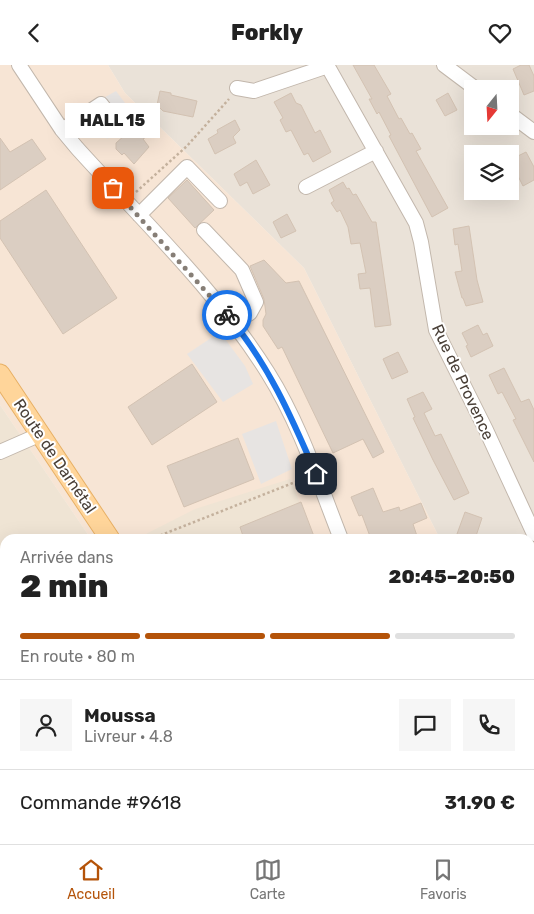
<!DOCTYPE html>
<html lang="fr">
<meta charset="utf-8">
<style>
:root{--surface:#fff;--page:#f6f6f6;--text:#222;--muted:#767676;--line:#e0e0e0;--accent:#b45309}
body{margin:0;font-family:Rubik,sans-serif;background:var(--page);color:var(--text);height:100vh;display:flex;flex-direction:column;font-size:19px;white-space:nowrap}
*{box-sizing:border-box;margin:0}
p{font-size:16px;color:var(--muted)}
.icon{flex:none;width:28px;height:28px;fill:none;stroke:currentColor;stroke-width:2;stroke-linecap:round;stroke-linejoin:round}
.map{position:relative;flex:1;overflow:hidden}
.side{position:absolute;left:0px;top:469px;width:535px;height:311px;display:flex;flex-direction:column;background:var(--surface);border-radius:15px 15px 0 0;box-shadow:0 5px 20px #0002}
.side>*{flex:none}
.needle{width:32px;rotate:198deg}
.fabs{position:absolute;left:464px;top:15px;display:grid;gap:10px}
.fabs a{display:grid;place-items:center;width:55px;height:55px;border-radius:0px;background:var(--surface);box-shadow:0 5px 20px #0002;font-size:25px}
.pin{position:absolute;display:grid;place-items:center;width:42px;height:42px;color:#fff;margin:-21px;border-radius:10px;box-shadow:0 2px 8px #0006}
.courier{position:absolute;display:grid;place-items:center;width:50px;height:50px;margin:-25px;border:4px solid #1a73e8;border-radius:50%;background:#fff;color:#222;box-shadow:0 1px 6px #0007}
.bubble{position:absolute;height:35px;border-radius:0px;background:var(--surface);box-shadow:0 5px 20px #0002;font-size:16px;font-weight:800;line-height:35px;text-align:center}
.head em{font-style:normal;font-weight:800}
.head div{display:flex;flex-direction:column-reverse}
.head{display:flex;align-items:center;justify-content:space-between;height:85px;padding:0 20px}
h1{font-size:32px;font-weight:800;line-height:38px}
.bar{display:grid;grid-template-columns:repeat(4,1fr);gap:8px 5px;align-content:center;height:60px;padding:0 20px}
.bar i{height:6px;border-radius:4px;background:var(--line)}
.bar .current{background:var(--accent)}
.bar p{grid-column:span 4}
.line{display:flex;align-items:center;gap:12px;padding:0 20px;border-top:1px solid var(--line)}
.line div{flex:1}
.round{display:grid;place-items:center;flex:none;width:52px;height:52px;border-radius:0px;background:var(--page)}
header{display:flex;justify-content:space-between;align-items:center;height:65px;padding:0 20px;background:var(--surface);font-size:22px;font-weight:800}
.tab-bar{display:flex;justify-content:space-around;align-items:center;height:70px;border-top:1px solid var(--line);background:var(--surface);font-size:14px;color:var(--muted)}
.tab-bar a{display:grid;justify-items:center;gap:2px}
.tab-bar .current{color:var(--accent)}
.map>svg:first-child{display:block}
.residential{fill:#eae2d8;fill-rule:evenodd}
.commercial{fill:#f7e5d5}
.education{fill:#efe4d4}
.parking{fill:#e7e4e2}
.building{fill:#dbcec2;stroke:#d3c2b2}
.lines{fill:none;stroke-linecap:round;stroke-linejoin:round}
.minor-casing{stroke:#c2b7ac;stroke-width:16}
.major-casing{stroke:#e8b065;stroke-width:21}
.path{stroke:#c4b19d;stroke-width:2.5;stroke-dasharray:2.5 2.5;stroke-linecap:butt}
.minor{stroke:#fff;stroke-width:14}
.major{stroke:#ffd59a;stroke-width:19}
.done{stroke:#867e76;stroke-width:5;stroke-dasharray:0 9}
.route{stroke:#1a73e8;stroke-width:6}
.labels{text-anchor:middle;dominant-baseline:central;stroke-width:4;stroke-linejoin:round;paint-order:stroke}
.street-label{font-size:16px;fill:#4a4038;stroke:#fff}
</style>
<header><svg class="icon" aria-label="back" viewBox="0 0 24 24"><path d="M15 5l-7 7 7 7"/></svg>Forkly<svg class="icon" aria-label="heart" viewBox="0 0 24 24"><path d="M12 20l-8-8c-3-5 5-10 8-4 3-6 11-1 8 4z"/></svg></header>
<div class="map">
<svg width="534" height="779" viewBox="0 0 534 779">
<rect width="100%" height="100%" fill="#f5f1ea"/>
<!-- residential -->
<path class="residential" d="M108,0H534V779H292L290,775H530V474H440L304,203L125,28ZM472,24H510V61H472ZM472,89H510V126H472Z"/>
<!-- commercial -->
<path class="commercial" d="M0,0H108L125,28L304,203L440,474H91L0,340Z"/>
<!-- education -->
<path class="education" d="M0,340L91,474H5V706L0,708Z
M290,414L315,474H136L195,444Z
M534,496V779H333L330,775H530V498Z"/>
<!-- parking -->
<path class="parking" d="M116,26L137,54L107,74L84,44Z
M220,267L245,301L253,319L223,337L187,289Z
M276,356L292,404L261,419L242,369Z"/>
<!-- building -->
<path class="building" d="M353,0H374L391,29L387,31L399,54L401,53L410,69L412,68L421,84L416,86L448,143L432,152L389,71L391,70L379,47L377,49L369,34H372Z
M521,0H529L534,11V26L524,30L513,4Z
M160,26L171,28V30L197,36L193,52L163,46L157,40Z
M291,28L296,38L301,40L315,68L320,65L331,87L313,97L308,88L304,90L291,65L286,67L280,55L283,53L274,37Z
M448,28L457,45L445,51L436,35Z
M235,55L240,65L233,72L236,78L215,89L208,74L218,68L217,65Z
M134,62L135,63L136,62L146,72L143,74L149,82L134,99L124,88L122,90L116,84V78Z
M0,73L10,87L32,74L46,94L0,125Z
M526,87L534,102V115L523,121L510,95Z
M256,95L270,120L253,129L247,117L240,121L234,109Z
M187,115L214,145L195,163L168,133Z
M343,117L347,124L349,123L353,130L356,129L372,157H376L391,260L375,262L370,223L360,224L358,209L366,208L360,178L351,179L348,162L340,145L337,147L331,138L334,136L329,125Z
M46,125L117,233L63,269L0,173V156Z
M287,149L296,166L281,173L273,157Z
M469,161L477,215L483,237L466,241L463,233H462L455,207L462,206L458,179L455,180L453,164Z
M264,195L286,218L299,216L384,387L373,393L363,374L333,388L282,282L278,284L263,261V255L266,249L264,234L250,201Z
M478,260L483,270L487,268L493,281L471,292L466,281L468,280L462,268Z
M398,287L408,307L392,314L383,294Z
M192,299L217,337L152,380L128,342Z
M504,303L521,337L529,334L534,345V397L513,355L516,354L502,327L498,329L489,310Z
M423,327L432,344L424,348L435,371L441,369L469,428L454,435L433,395L413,353L415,352L407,334Z
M238,373L254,414L184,442L167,401Z
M373,423L383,447L399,442L400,446L421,438L427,453L413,459L417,471L409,474H371L362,450L359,451L351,432Z
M301,437L315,474H244L240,462Z
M465,447L482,453L475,474H469L457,469Z"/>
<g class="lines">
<!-- minor casing -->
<g class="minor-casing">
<path id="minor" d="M19,0L62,65L77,83C141,154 217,226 268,308C300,359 319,418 341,474
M327,0L416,158L421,177L436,265L486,365L534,469
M444,0L476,24
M237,23L254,26L328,1
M510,49L534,67
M62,65L101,39L119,62
M306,122L376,86
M139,150L187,102L220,136
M204,165L242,205L256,237L250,248L234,258
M0,387L41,369
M345,775L347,779"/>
</g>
<!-- major casing -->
<g class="major-casing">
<path id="major" d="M0,309L110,474
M308,775L310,779"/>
</g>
<!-- path -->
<path class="path" d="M136,127L187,81L229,34
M151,474L303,414
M0,702L5,699"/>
<!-- minor -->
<use href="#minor" class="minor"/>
<!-- major -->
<use href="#major" class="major"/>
</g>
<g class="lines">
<!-- done -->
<path class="done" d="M113,123L227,250"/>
<!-- route -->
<path class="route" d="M227,250C267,296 292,353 316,409"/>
</g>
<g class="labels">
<!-- street labels -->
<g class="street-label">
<text transform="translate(463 317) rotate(65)">Rue de Provence</text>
<text transform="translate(55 391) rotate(56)">Route de Darnétal</text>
</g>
</g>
</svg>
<div class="fabs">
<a><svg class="needle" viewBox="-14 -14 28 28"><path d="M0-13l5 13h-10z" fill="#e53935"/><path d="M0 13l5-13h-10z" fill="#767676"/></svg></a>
<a><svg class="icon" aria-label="layers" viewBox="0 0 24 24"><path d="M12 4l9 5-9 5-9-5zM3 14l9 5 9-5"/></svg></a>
</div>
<div class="pin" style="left:113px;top:123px;background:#ea580c"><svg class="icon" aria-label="bag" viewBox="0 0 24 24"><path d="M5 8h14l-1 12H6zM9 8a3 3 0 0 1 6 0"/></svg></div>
<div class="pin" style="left:316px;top:409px;background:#1f2937"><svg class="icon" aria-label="home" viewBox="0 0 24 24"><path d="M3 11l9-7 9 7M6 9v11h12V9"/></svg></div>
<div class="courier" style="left:227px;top:250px"><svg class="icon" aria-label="bike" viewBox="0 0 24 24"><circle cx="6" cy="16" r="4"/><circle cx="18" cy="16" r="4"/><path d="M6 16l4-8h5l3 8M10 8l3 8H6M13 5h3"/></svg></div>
<div class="bubble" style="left:65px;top:38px;width:95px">HALL 15</div>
<section class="side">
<div class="head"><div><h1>2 min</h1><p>Arrivée dans</p></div><em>20:45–20:50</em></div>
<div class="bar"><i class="current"></i><i class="current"></i><i class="current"></i><i></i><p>En route · 80 m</p></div>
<div class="line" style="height:90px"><a class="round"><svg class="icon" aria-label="person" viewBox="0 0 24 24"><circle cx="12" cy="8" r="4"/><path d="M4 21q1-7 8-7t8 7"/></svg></a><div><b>Moussa</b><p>Livreur · 4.8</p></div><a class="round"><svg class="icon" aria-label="chat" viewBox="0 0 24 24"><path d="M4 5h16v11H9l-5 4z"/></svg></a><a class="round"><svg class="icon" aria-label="phone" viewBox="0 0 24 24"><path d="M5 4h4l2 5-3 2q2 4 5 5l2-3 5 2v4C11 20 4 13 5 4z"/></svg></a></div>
<div class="line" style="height:65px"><div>Commande #9618</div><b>31.90 €</b></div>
</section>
</div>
<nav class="tab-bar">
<a class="current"><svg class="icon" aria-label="home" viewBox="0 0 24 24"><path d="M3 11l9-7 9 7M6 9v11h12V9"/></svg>Accueil</a>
<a><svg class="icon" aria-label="map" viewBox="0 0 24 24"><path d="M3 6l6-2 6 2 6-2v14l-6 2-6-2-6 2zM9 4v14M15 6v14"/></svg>Carte</a>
<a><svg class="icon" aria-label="saved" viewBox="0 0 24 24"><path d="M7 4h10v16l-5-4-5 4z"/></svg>Favoris</a>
</nav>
